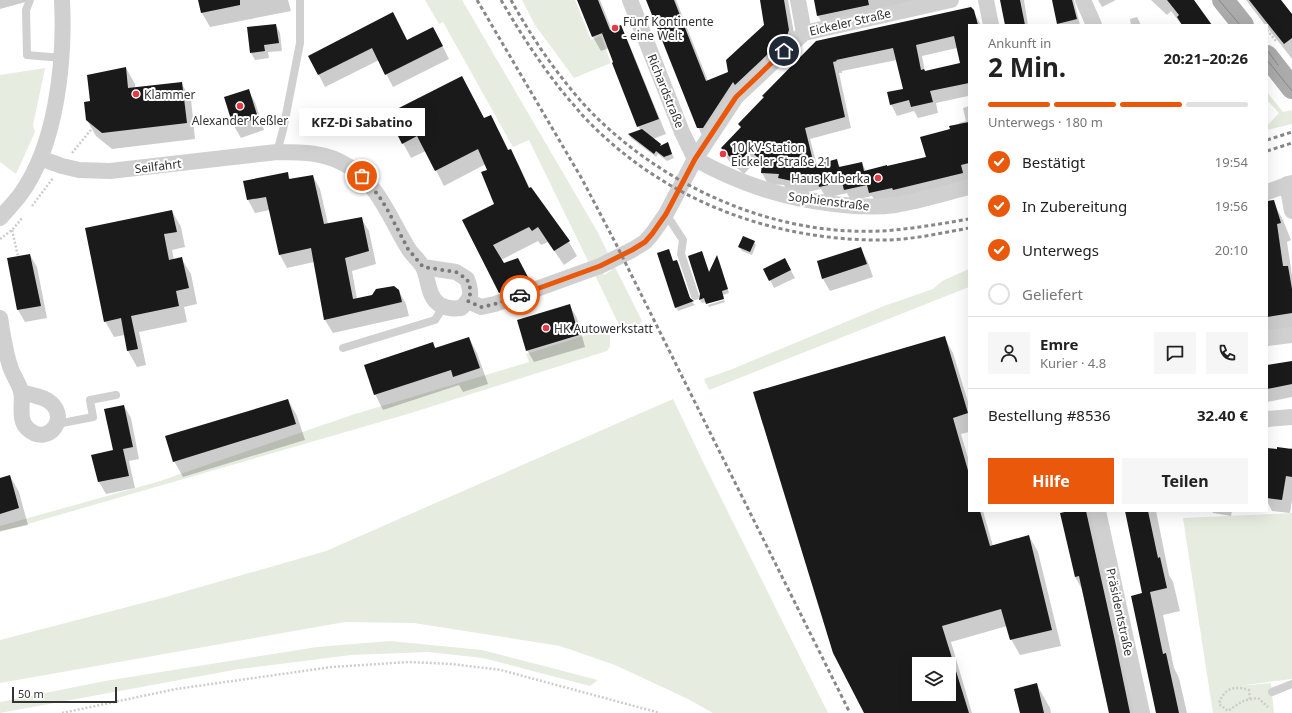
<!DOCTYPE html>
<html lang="de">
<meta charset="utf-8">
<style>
:root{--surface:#fff;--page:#f6f6f6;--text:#222;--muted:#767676;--line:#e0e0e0;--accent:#ea580c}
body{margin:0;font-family:"Noto Sans",sans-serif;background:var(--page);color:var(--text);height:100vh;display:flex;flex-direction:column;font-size:15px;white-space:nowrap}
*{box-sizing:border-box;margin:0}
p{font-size:13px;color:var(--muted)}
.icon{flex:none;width:22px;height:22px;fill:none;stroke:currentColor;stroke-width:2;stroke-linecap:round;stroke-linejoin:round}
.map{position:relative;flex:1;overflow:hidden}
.sheet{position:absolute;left:968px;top:24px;width:300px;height:488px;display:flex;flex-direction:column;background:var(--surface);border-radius:0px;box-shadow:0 4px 16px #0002}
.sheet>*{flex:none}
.fabs{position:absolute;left:912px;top:657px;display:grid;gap:8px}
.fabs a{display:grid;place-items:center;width:44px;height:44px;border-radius:0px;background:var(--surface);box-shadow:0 4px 16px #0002;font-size:20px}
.scale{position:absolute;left:12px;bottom:10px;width:105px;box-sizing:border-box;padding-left:4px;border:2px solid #333;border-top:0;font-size:11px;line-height:14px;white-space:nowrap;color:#333;-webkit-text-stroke:3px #fff;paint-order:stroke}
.pin{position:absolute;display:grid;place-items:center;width:34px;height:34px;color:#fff;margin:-17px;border:2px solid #fff;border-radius:50%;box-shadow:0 1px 4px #0007}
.courier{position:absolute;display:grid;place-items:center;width:40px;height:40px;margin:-20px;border:3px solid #ea580c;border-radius:50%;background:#fff;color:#222;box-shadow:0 1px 5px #0007}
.bubble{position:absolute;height:28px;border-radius:0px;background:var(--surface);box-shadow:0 4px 16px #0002;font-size:13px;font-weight:700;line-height:28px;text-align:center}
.summary em{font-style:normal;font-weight:700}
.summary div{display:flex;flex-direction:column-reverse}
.summary{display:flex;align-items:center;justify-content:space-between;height:68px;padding:0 20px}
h1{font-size:26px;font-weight:700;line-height:30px}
.bar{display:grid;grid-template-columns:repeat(4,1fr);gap:6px 4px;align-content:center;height:48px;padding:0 20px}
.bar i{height:5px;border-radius:3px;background:var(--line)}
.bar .selected{background:var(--accent)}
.bar p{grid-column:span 4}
.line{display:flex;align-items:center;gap:10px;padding:0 20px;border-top:1px solid var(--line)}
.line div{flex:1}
.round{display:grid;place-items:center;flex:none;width:42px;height:42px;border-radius:0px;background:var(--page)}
ol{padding:0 20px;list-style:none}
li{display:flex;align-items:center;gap:12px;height:44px}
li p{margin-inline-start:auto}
li .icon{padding:4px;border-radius:50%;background:var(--accent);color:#fff;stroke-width:4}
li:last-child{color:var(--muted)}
li i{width:22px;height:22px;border:2px solid var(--line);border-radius:50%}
.cta{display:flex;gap:8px;margin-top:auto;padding:8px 20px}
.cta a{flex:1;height:46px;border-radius:0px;background:var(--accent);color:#fff;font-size:16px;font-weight:700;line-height:46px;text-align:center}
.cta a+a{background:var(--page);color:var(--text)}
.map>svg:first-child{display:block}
.green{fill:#e6ecdf}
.shadow{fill:#0003;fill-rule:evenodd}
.building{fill:#1a1a1a;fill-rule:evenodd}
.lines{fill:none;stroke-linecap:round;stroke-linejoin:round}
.path{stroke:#cdcdcd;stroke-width:2.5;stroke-dasharray:2 2;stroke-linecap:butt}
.lane{stroke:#d0d0d0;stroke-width:8}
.street{stroke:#d0d0d0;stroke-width:16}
.primary{stroke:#ababab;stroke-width:22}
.tram{stroke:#888;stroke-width:1}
.rail{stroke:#888;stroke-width:3;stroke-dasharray:4 3;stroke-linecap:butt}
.done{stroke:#7a7a7a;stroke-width:4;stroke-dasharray:0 7.2}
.route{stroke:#ea580c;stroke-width:5}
.poi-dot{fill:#e63946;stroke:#fff;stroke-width:1.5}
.labels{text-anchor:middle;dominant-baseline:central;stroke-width:4;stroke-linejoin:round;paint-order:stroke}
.poi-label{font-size:12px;fill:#333;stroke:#fff;text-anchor:start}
.street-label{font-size:12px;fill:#333;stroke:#fff}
</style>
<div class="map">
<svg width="1292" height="713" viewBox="0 0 1292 713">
<rect width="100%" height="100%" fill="#fff"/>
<!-- green -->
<path class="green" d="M425,0H462L597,231L642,321L640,323L643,332L637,334L633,330L630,329L628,324L620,327L595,275L602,272L604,275L612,270L606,257L590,265L529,140L513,147L443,22L439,24Z
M522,0H575L591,40L601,36L611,63L574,78L535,25Z
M45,68L33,125L35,132L16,174L0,162V75Z
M1267,92L1283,112L1292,110V124L1267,130V126L1279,113L1267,100Z
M969,269V287L709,390L704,379L730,370L884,306L933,289L942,281Z
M605,329L610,336V346L607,351L411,413L0,532V526L157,482L355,414L529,362L526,354Z
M673,399L706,468L828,713H713L688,699L615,665L560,646L414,623L345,622L0,683V640L162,598L326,551Z
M1292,513V679L1238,686L1271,683L1274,713H1213L1183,518Z
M390,641L482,650L598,680L590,686L483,658L428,652L351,655L239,669L0,713V702L105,681L317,647Z"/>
<!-- shadow -->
<path class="shadow" d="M0,0H30L29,1L0,9Z
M199,0H288L291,11L210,27L202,13Z
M579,0H600L612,30L620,27L628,41L666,134L653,139L661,146L669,147L674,158L667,161L658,154L656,157L631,138L629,135L640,130L613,63H615L609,48L601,51L593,37Z
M647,0H676L708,81L729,72L765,25L761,0H788L796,44L743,97L705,141L698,127Z
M815,0H955L825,28L818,16Z
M1001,0H1024L1028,25H1006Z
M1053,0H1074L1080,25H1059Z
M1098,0H1116L1102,7Z
M1151,0H1191L1211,25H1182L1171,11L1167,15Z
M1246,0H1280L1292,15V59L1267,27V25H1265Z
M973,11L981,25H969V102L968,96L936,103L938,113L918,118L914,111L897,116L891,104L904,90L897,60L842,71V73H839L851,128L810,139L817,165L836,160L841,168L862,163L866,171L927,157L951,130L959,125V123L966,121L963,108L969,106V184L877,204L872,196L851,201L847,193L826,198L821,189L803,193L786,189L784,185L768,184L762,173L763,166L757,160L744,174L728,160L722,148L741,128L764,98L763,96L817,42ZM957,48L961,64L925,72L922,56Z
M1137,17L1141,25H1131L1130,19Z
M276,25L280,33L282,51L268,52L269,58L255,60L251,53Z
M408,41H440L449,59L393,87L379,60L325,87L309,56Z
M126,68L135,84V88L181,83L191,99L195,139L112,149L96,136L87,120L91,102Z
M248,90L255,102L264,130L241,138L234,126L225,98Z
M388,115L484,119L499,131L509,151L510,150L519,165L530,189L569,242L577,256L564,265L548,242L541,245L538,241L501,260L504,265L518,259L538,296L508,307L463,221L496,204L488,170L486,164L444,186L426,151L411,158Z
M287,174L291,180L313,176L320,189L328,224L361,218L369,231L376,264L352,271L357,299L399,291L406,304L409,316L333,333L325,320L314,262L287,268L280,255L270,210L255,213L248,200Z
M1273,202L1283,220L1291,240L1287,242L1292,275V332L1267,336V204Z
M172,211L181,227L185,247L172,250L174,260L181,258L191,274L197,304L184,307L187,322L139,332L146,365L137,367L128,351L125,335L114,337L105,321Z
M754,242L756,245L752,255L742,251L739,247Z
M860,248L867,260L873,277L830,291L823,279L818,262Z
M669,250L673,262L677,261L679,264L690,300L695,305L678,311L676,307Z
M702,252L710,274L719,260L729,293L723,295L724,298L707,303V302L702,303L700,300L701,294Z
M30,255L37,267L47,318L25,322L18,310Z
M789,267L795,278L774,288L770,280Z
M724,300L725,302L709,307L708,305Z
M570,306L577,318L585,347L534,362L527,350Z
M944,337L953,353L969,405V432L961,434L969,461V511H983L993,546L1029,536L1038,552L1061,646L1020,655L1011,639L1007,626L951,642L972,713H865ZM919,664H949V694H919Z
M469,338L477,353L488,384L463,392L459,385L383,410L375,394L433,344L436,349Z
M1292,362V397L1267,402V366Z
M288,400L297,416L305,440L183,477L174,461Z
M124,406L131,418L139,459L129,461L135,488L106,494L99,482L93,456L114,451Z
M1290,448H1292V500L1290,513L1272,511L1267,501V449L1290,450Z
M10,476L19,492L28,525L0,531V479Z
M1065,511H1093L1138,713H1109L1082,589L1075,577Z
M1126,511H1156L1169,575L1173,582L1180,611L1163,615L1174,668L1179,678L1187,713H1157L1143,594Z
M1212,511H1232L1231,516L1213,513Z
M1037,685L1050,708L1051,713H1021Z"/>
<!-- building -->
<path class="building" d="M198,0H240V5L201,13Z
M577,0H598L610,30L621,25L659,119L637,127L612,63L613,62L602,33L605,32L592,37Z
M646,0H674L706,81L728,72L726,60L764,25L760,0H784L789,30L787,36L735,85L733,82L703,128H697Z
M814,0H868L869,5L817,16Z
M1000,0H1020L1025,25H1005Z
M1052,0H1072L1077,19L1057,24Z
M1167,0H1194L1212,25H1182L1177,17L1179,15Z
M1249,0H1281L1292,14V38L1284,44Z
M971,7L974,10L978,25H969V83L930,91L933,102L911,107L909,100L890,105L887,92L903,89L893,48L836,60L837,61L833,62L845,117L805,128L814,165L837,159L839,167L862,162L864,171L887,165V166L926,157L920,137L950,129L949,126L969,122V163L961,165L963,173L893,190L892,188L869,193L867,185L844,190L842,182L819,187L817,178L797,182L778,178L779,174L761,173L762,162L750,150L737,164L721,148L741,127L738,124L764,97L762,96L816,41ZM954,36L960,63L925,71L924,69L921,70L916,45Z
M393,12L407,40L433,27L443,46L385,75L372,48L318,75L308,56Z
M276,24L279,43L264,45L265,51L250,53L247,27Z
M126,67L128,88L182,82L187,123L102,133L86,120L84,102L90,101L87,75Z
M462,76L484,118L491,115L508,150L511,149L529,188L531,187L570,241L554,251L538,227L532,231L529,227L493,245L504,263L518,258L530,281L499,293L462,220L494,204L481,172L487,170L478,149L435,171L417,136L402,144L387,114Z
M249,89L258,118L233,126L224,97Z
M642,129L661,144L660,146L668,142L672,154L664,157L656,151L654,154L628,134Z
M288,172L289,179L313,175L324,224L362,217L369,251L345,258L353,299L372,295L376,289L394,286L399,290L402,302L324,320L311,248L279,255L266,197L247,200L243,181Z
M1274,200L1281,223L1277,224L1283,266H1288L1292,289V313L1267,317V201Z
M172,210L177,232L164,234L169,260L182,257L189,288L176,291L179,306L131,316L138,349L127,351L121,318L104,322L85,228Z
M743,236L755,241L750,252L738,247Z
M861,247L867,264L822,279L817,261Z
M669,249L673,261L677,260L690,298L694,301L675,308L657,253Z
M702,251L709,272L717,255L728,289L722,291L724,299L706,304L704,298L699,300L700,294L688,256Z
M30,254L41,306L17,310L7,258Z
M785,258L791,270L769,281L763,269Z
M570,304L579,335L526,351L517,320Z
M945,336L968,413L953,418L969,474V511H980L990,546L1029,535L1052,630L1010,640L1001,609L942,626L969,713H864L833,653L753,392ZM919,664H949V694H919Z
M469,337L480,368L453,377L451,370L374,395L364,365L433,342L435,348Z
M1292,361V384L1267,389V365Z
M288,399L296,424L173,462L165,436Z
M124,405L133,447L123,449L129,476L98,482L91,455L113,450L104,409Z
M1277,447L1292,449V477L1286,476L1282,500L1267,498V448L1277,449Z
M10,475L19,508L0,514V478Z
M1069,511H1086L1115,641L1130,713H1109L1079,576L1075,577L1060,513Z
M1125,511H1148L1158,558L1160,557L1167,588L1150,592L1163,654L1166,653L1179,713H1156L1131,596L1142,593Z
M1037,683L1044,713H1020L1014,689Z"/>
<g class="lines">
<!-- path -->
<path class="path" d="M1267,32L1268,31L1276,41
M72,153L94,126
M32,206L53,178
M12,230L18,256
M0,239L12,230L23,217
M1250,699L1249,690C1234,685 1223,689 1219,704L1228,711C1241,702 1242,700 1258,698L1268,707
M62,713L176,689L332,667L409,662L452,664L501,670L660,713"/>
<!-- lane -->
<path class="lane" d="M30,0L26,10L27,55L62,58
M277,152L283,130L300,43V0
M666,214L683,240L681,254L695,296
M343,348L435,320L444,306
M57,424L93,417L90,400L116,395
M1272,692L1292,684"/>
<!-- street -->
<path class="street" d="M630,0L682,132L695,159
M798,0L804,33
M986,0L991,25
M1083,0L1094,25
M40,158L62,166L79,170L110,171L277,152C302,152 326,152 348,166C379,185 390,219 408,248C412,255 419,260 423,267C429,279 427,296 440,305C447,309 453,309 461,308C472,298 472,293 467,279L456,272L423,267
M695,159C740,184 783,198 834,204C854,206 874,208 895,205C919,201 945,193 969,187
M1287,184L1292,211
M1267,192L1292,183
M0,218C7,210 14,203 20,195C57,145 65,60 62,0
M468,301L481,307L495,304L600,266L632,250L645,242L652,234L666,214L695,159L736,97L804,33L951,0
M0,318C3,335 5,353 11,369C14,377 19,384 21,391C24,403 17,420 28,429C49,448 72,415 47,400C40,396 29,394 21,392
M1267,338L1292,335
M1267,419L1292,417
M1098,511L1142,713"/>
<!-- primary -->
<path class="primary" d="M1223,0L1243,25
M1267,56L1292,88"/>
<!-- tram -->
<path class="tram" d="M1219,0L1240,25
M1267,50L1278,65
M1267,60L1292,91"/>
<!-- rail -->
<path class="rail" d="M477,0L582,179L616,244L850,713
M501,0C522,36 544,70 571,102C576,107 580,113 585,118C664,201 774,242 888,240C915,239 942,233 969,228
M511,0C533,40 563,84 596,117C671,190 776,236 882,231C912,229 940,224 969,219
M1267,140L1292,132
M1267,151L1292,143"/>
</g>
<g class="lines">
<!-- done -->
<path class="done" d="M362,176L379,196L387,209L408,249L423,267L456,272L467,279L471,291L468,301L481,307L495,304L520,295"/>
<!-- route -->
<path class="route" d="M520,295L600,266L632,250L645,242L652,234L666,214L695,159L736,97L784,51"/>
</g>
<!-- markers -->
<g class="poi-dot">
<circle cx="615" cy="28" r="4"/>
<circle cx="136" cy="94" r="4"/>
<circle cx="240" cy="106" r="4"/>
<circle cx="723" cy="154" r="4"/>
<circle cx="878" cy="178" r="4"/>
<circle cx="546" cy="328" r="4"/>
</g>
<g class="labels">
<!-- poi labels -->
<g class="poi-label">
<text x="623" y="21">Fünf Kontinente<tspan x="623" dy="14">- eine Welt</tspan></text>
<text x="144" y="94">Klammer</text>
<text x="240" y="120" text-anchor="middle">Alexander Keßler</text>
<text x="731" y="147">10 kV-Station<tspan x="731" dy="14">Eickeler Straße 21</tspan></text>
<text x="870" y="178" text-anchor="end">Haus Kuberka</text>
<text x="554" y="328">HK Autowerkstatt</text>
</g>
<!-- street labels -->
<g class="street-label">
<text transform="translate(850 22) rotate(-13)">Eickeler Straße</text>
<text transform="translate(666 91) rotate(68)">Richardstraße</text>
<text transform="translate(158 166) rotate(-7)">Seilfahrt</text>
<text transform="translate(829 201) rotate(7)">Sophienstraße</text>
<text transform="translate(1120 612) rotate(78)">Präsidentstraße</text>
</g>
</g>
</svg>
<div class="fabs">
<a><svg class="icon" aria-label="layers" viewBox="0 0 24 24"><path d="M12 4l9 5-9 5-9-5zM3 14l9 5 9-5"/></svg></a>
</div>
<div class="scale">50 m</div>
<div class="pin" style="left:362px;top:176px;background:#ea580c"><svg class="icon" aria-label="bag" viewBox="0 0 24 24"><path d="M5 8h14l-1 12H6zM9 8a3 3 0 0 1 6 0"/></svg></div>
<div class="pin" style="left:784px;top:51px;background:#1f2937"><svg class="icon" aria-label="home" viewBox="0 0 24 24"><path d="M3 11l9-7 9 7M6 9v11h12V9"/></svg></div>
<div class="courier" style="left:520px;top:295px"><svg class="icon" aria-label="car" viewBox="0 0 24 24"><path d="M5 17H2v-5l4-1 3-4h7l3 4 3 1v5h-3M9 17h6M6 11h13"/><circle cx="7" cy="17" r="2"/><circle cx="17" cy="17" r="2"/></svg></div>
<div class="bubble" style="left:299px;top:108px;width:126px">KFZ-Di Sabatino</div>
<section class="sheet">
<div class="summary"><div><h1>2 Min.</h1><p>Ankunft in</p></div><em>20:21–20:26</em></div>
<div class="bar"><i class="selected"></i><i class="selected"></i><i class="selected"></i><i></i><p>Unterwegs · 180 m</p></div>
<ol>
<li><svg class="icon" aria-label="check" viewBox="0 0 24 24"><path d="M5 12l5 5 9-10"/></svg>Bestätigt<p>19:54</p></li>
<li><svg class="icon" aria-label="check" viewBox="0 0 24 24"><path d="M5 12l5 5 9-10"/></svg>In Zubereitung<p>19:56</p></li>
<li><svg class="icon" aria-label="check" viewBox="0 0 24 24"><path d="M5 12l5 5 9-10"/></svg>Unterwegs<p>20:10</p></li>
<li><i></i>Geliefert</li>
</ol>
<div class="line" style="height:72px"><a class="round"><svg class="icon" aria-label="person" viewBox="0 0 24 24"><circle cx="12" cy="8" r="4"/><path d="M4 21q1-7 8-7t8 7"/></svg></a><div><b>Emre</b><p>Kurier · 4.8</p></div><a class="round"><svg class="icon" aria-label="chat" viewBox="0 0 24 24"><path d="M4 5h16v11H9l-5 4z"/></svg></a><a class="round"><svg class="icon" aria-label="phone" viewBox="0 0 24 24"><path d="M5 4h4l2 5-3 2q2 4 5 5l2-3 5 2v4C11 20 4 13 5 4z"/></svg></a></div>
<div class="line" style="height:52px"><div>Bestellung #8536</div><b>32.40 €</b></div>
<div class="cta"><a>Hilfe</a><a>Teilen</a></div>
</section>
</div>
